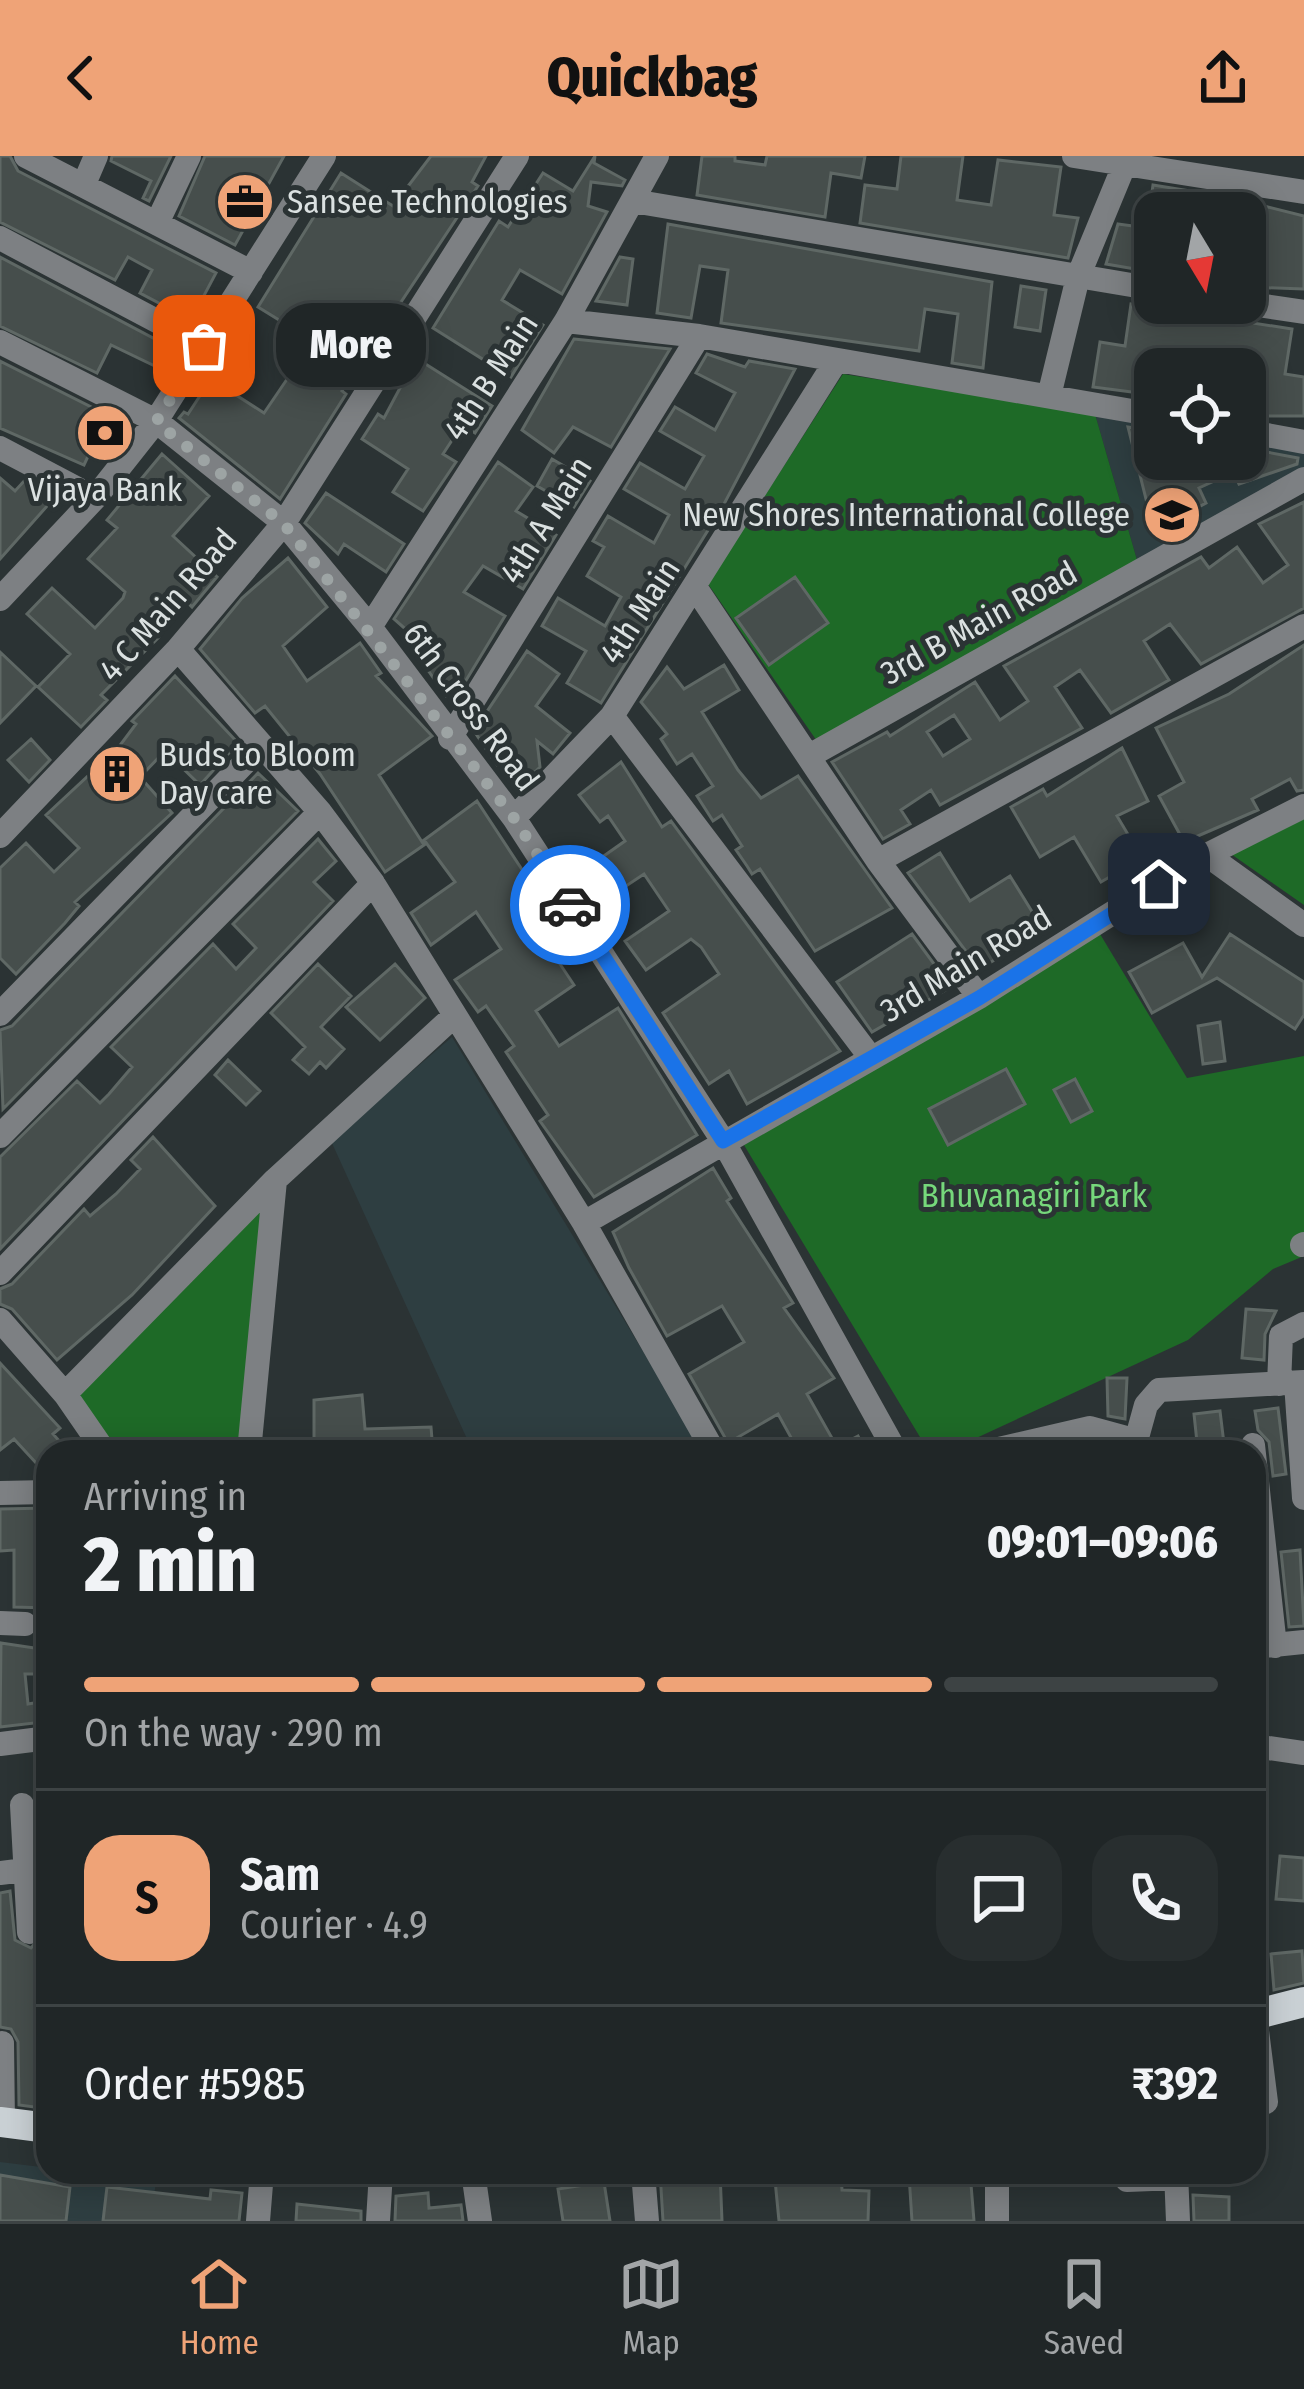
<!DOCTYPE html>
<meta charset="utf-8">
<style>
:root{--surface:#202627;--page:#282e2f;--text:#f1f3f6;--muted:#a2a5a7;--line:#3d4344;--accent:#efa377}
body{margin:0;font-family:"Fira Sans Condensed",sans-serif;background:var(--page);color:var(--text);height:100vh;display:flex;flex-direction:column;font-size:45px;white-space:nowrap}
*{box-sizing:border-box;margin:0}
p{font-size:39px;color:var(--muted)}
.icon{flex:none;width:66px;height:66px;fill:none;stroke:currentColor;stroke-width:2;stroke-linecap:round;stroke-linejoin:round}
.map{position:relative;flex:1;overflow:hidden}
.side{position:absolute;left:36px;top:1284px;width:1230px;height:744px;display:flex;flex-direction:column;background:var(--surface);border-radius:36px;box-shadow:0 6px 30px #0003,0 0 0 3px var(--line)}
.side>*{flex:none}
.needle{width:78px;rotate:170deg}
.fabs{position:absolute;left:1134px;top:36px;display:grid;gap:24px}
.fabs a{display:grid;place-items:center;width:132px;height:132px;border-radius:24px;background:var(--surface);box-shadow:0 6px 30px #0003,0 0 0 3px var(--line);font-size:60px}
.pin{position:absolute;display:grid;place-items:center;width:102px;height:102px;color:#fff;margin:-51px;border-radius:24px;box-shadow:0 6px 18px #0006}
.courier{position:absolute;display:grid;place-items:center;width:120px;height:120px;margin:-60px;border:9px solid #1a73e8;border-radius:50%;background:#fff;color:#222;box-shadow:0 3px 15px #0007}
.bubble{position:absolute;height:84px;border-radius:36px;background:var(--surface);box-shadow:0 6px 30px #0003,0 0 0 3px var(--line);font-size:39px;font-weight:800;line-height:84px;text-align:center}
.summary em{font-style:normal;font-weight:800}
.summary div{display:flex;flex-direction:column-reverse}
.summary{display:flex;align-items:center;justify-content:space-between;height:204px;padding:0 48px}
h1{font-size:78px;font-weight:800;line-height:90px}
.bar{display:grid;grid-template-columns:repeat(4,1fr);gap:18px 12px;align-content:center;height:144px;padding:0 48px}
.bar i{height:15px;border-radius:9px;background:var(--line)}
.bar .on{background:var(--accent)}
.bar p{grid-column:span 4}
.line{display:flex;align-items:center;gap:30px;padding:0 48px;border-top:3px solid var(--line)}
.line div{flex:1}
.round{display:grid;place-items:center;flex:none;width:126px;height:126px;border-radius:36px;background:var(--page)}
header{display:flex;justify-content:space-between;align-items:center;height:156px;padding:0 48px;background:var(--accent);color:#111;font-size:54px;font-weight:800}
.dock{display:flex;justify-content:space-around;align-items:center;height:168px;border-top:3px solid var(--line);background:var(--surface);font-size:33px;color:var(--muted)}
.dock a{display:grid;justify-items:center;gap:6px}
.dock .on{color:var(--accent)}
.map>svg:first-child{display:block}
.built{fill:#2e3e41}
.green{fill:#1e6a27}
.building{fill:#464e4c;stroke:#5f6865;stroke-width:3;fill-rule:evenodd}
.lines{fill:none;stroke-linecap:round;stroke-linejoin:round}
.minor{stroke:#7d8083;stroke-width:24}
.major{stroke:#c9d0d4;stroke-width:30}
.done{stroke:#9da4a4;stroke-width:12;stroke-dasharray:0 21.6}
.route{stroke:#1a73e8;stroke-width:15}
.labels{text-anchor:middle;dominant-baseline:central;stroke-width:10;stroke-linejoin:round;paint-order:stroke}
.poi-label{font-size:33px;fill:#dbe1e1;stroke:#2b3334;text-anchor:start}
.street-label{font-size:33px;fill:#dbe1e1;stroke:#2b3334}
.park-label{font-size:33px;fill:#76d87b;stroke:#2b3334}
</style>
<header><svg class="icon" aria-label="back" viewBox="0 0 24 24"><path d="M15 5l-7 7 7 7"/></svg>Quickbag<svg class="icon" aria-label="share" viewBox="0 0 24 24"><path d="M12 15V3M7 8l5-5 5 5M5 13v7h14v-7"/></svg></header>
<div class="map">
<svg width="1304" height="2065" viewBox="0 0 1304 2065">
<rect width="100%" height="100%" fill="#2b3334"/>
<!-- built -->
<path class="built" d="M1095,258L1155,268V303H1245V282L1304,292V314L1137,404Z
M452,881L700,1289L610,1296H473L331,985Z
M0,2006L156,2025L151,2065H0Z"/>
<!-- green -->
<path class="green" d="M843,218L1095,258L1137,404L819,588L708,428Z
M1304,662V749L1231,698Z
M1100,778L1187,922L1304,900V1100L1273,1113L1188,1184L946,1296H929L744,989Z
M262,1049L240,1296H115L77,1240Z"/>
<!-- building -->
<path class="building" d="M0,0H10L18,15L216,117L191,164L140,137L152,114L128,101L115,124L0,66Z
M112,0H171L149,45L143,42L151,25L111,5Z
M205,0H284L235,89L179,60Z
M431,0H486L472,26L478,30L342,235L346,238L280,343L179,262L184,256L188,258L211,223L264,257L313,185L258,151L341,17L393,50Z
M595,0L594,7L625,24L622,30L591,26L588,50L607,56L562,138L520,114L502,144L543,169L511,221L433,172L499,65L508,71L543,17L573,35Z
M702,0H735V5L765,9L767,0H865L861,22L831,17L825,61L697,39Z
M901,0H963L957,44L991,49L998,4L1061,11L1054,59L1078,62L1068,102L860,67L865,29L897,33Z
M1153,29L1215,39L1212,57H1149Z
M1252,47L1304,60V133L1245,131V55L1250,56Z
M668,68L992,126L983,212L952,207L958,158L925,153L919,195L721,167L728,114L700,110L691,162L657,157Z
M1118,68L1148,72L1141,114L1106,108Z
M0,101L168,190L157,211L111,189L97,217L0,170Z
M620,101L633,103L627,149L596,145Z
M1021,130L1046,134L1040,175L1015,171Z
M1131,148L1292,173L1285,218L1304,221V260H1254L1255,253L1245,251V213H1155V239L1093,231L1100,186L1125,190Z
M574,183L670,193L611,291L573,271L554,297L522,274Z
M707,198L745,211L749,205L795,213L723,350L601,547L567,527L586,495L542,470L558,442L605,470L621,441L587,420L604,391L593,385L608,360L654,387L669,359L624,333L640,307L685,333L704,300L660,275L675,251L715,274L735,237L696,217Z
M416,202L492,250L475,277L462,269L443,298L456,306L423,355L393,336L408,313L362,283L378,258L384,262Z
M0,205L121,266L103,286L96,283L84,309L0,272Z
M1128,271L1155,275V303H1245V292L1298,302L1297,308L1239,328L1234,316L1199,332L1206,347L1154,375Z
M162,298L209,340L173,380L217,421L192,451L178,437L147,470L159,481L101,539L107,544L81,571L38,531L70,498L27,458L52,432L95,472L123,442L125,436L88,403L117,372L107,364Z
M552,303L590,325L574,351L537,330Z
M498,306L533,331L516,355L556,379L523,433L483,410L464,436L505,460L465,526L446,540L418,500L427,492L394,463Z
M0,322L15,335L25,324L56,340L0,403Z
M326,337L404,388L386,416L344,388L338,398L305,367Z
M1304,346V452L1201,508L1170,468L1144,485L1169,524L1111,557L1080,514L1055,531L1082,572L940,649L931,634L901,654L910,668L883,683L832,606L887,576L890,580L975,526L1000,564L1028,545L1004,510L1201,401L1209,412L1237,391L1263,427L1288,409L1259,368ZM954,559L970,583L943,600L927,576Z
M288,402L327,451L283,490L307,525L360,487L381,517L376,520L432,580L379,619L424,689L385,716L320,618L265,550L255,557L200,493L242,442Z
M795,421L828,467L769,509L736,462Z
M1304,489V634L1297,635L1290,623L1252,643L1258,654L1184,686L1159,640L1184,626L1156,572L1229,538Z
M527,495L559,518L536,550L570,577L553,598L537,585L540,611L528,623L512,625L510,608L497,609L474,575Z
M0,496L36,530L0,567Z
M724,509L739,534L702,556L738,614L761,642L798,620L892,752L815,795L760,713L752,718L747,710L736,694L742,690L722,659L713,665L697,640L713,630L692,598L677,608L661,583L667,578L641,546L667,511L684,533Z
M175,520L238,587L200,629L165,595L140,621L172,657L75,746L79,750L65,767L16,818L0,802V712L26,687L54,716L79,692L46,659L118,592L136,568L132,565Z
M31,583L50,604L29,626L8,604Z
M1122,592L1148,645L1117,660L1142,702L1101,726L1074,681L1040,701L1011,651L1043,633L1047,640Z
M621,606L662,671L671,665L840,895L747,948L729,915L709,928L663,857L719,818L701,791L691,783L646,814L625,785L669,755L644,718L599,748L578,718L625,685L608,660L600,666L579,639Z
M258,617L298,655L3,953L0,874L12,870Z
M477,645L567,782L550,793L574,829L536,855L559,890L618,852L697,979L594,1041L540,965L548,959L506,896L514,890L486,850L478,856L455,824L501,793L476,756L431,789L411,757L455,726L424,684Z
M318,683L336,705L314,726L333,745L0,1093V1001L77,925L100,947L109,938L132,911L111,891L213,788L236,813L256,792L233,768Z
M940,697L970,745L1010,720L1044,775L979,813L908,717Z
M912,778L951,831L872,876L837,826Z
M1230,778L1304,826V859L1295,873L1217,822L1152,857L1129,816L1183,787L1202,821Z
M318,808L351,840L321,871L344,893L326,912L320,906L309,918L293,904L305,891L271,857Z
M395,808L425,842L380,884L346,851Z
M1220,866L1225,905L1203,908L1198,870Z
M228,904L260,935L246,949L215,919Z
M1006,913L1025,948L948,989L929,953Z
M1075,923L1092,955L1071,966L1054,934Z
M153,981L215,1050L132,1139L57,1204L12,1153L0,1148V1133L12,1128L84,1053L90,1060L116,1038L140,1013L131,1004Z
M713,1012L731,1042L727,1045L793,1147L784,1152L834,1222L807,1238L837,1291L858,1280L866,1296H799L778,1258L728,1287L689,1218L744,1186L722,1150L667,1180L629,1112L613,1076Z
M1246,1153L1276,1155L1265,1178L1264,1204L1242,1202Z
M0,1207L60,1272L53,1278L69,1296H48V1320L14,1283L0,1294Z
M1107,1222H1127L1125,1263L1108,1260Z
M362,1239L365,1273L431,1271L433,1296H314V1244Z
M1278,1252L1286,1318L1273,1320L1269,1286L1258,1274L1255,1255Z
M1220,1255L1225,1296H1198L1194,1258Z
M48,1352V1452L14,1451V1394L0,1395V1353Z
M1300,1394L1304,1470L1289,1471L1281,1396Z
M1,1487L48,1494V1518H25L28,1548L40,1546L43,1566L0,1571Z
M1280,1700L1304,1702V1745L1276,1743Z
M43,1728H48V1934H42V1952L19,1949L18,1886L11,1873L0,1871V1737L10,1735L15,1784L31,1792L45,1776Z
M1302,1795L1304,1827L1274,1834L1271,1798Z
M660,2016H720L722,2065H663Z
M798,2016H841L842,2034L869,2035L868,2065H779L775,2024L798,2022Z
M970,2016L974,2065H912L909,2019Z
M0,2019L70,2031L66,2065H0Z
M604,2026L610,2065H563L558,2033Z
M107,2031L210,2043L211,2034L242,2037L239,2065H103Z
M428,2037L429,2052L461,2049L463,2065H395L396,2040Z
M1193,2039L1229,2041V2065H1194Z
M297,2048L361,2055V2065H296Z"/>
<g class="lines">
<!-- minor -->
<path class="minor" d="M26,0L251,116
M1074,0L1304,36
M84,28L96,0
M633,45L1155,133
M158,65L189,0
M0,82L204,190
M1245,147L1304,156
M566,165L699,180L1155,259
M0,186L156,265L284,367L370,471L514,662L723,985L896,1296
M1049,240L1078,121L1128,0
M1245,275L1304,286
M0,292L95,342
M695,431L878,705L979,841
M0,443L95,342L156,265L324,0
M370,471L566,165L657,0
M178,493L320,656L373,727L584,1067L714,1296
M612,560L871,902
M450,582L699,180
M811,599L1304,323
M514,662L612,560L836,205
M0,680L178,493L284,367L517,0
M1207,699L1304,769
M878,705L1304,470
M0,858L261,590
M0,980L320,656
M584,1067L979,841L1195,705L1304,650
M1302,1089L1304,1088
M0,1117L373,727
M0,1164L65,1238L105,1296
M1296,1227L1304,1342
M1279,1228L1281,1180L1304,1168
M65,1238L275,1024L454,860
M1253,1289L1275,1490
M249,1296L275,1024
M986,1296L1090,1272L1134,1284
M1133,1296L1146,1249L1159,1234L1304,1226
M0,1337L48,1336
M0,1467L25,1468
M1254,1491L1304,1486
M0,1588L48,1582
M1254,1590L1304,1597
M22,1649L29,1776
M1254,1701L1255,1859L1266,1946
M0,1717L48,1711
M2,1887L3,1967
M473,2016L480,2065
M643,2016L647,2065
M1176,2016L1178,2065
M1127,2024L1177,2022
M258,2065L262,2016
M378,2065L381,2016
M997,2065V2016"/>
<!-- major -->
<path class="major" d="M1254,1859L1304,1846
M0,1966L48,1972"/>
</g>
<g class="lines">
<!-- done -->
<path class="done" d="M204,190L156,266L284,368L514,662L570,749"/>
<!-- route -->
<path class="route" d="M570,749L723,985L979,842L1159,728"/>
</g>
<!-- icons -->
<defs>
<g id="office-disc" transform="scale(3)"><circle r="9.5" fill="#efa377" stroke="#2b3334"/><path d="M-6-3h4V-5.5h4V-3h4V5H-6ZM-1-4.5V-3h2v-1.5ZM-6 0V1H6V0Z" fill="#111"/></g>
<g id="bank-disc" transform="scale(3)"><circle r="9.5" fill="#efa377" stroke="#2b3334"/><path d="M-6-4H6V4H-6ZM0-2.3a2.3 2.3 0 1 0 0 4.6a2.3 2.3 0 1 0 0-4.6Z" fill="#111"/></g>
<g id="university-disc" transform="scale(3)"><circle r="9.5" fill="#efa377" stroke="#2b3334"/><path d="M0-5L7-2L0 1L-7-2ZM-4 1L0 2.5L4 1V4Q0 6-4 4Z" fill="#111"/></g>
<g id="building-disc" transform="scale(3)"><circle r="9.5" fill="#efa377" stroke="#2b3334"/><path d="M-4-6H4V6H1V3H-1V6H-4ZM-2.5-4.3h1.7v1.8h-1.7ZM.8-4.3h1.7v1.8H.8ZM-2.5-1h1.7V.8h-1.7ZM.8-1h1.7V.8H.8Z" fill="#111"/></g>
</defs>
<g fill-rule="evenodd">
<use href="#office-disc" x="245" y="46"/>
<use href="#bank-disc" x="105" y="277"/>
<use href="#university-disc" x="1172" y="359"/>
<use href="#building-disc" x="117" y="618"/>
</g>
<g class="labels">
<!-- poi labels -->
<g class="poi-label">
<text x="287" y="46">Sansee Technologies</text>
<text x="105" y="334" text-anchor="middle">Vijaya Bank</text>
<text x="1130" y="359" text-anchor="end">New Shores International College</text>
<text x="159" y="599">Buds to Bloom<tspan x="159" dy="38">Day care</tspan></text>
</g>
<!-- street labels -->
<g class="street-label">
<text transform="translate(491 221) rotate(-57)">4th B Main</text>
<text transform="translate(546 364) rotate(-58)">4th A Main</text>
<text transform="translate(168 449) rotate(-49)">4 C Main Road</text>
<text transform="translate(640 455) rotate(-57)">4th Main</text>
<text transform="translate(979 467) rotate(-29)">3rd B Main Road</text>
<text transform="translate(471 551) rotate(53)">6th Cross Road</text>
<text transform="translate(966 808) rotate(-31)">3rd Main Road</text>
</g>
<!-- park labels -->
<g class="park-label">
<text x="1034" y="1040">Bhuvanagiri Park</text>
</g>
</g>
</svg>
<div class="fabs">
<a><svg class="needle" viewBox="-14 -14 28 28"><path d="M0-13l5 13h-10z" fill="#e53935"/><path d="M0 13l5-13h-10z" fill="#a2a5a7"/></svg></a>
<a><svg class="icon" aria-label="locate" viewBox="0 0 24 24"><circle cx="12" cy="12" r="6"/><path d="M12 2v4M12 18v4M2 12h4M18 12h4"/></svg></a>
</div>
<div class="pin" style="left:204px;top:190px;background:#ea580c"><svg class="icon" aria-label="bag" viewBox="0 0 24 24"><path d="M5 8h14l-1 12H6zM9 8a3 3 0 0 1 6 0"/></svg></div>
<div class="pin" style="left:1159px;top:728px;background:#1f2937"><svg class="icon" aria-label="home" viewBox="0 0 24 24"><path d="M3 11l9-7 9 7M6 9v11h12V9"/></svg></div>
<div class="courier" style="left:570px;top:749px"><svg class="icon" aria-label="car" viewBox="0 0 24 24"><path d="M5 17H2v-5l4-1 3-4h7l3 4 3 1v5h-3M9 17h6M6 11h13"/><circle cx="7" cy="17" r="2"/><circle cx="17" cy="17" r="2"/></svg></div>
<div class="bubble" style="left:276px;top:147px;width:150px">More</div>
<section class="side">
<div class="summary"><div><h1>2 min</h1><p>Arriving in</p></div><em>09:01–09:06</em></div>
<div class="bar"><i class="on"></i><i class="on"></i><i class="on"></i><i></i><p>On the way · 290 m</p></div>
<div class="line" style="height:216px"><b class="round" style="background:var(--accent);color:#111">S</b><div><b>Sam</b><p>Courier · 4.9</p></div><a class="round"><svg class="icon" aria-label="chat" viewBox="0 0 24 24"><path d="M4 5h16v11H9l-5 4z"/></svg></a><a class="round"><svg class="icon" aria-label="phone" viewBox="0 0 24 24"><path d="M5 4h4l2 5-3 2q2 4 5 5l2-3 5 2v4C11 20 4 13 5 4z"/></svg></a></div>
<div class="line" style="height:156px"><div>Order #5985</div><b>₹392</b></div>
</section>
</div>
<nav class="dock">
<a class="on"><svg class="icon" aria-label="home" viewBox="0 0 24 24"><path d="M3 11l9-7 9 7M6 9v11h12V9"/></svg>Home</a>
<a><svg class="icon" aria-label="map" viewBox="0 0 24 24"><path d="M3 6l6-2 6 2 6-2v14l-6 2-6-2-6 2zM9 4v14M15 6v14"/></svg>Map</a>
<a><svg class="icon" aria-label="saved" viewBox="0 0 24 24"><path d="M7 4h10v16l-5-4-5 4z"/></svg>Saved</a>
</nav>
